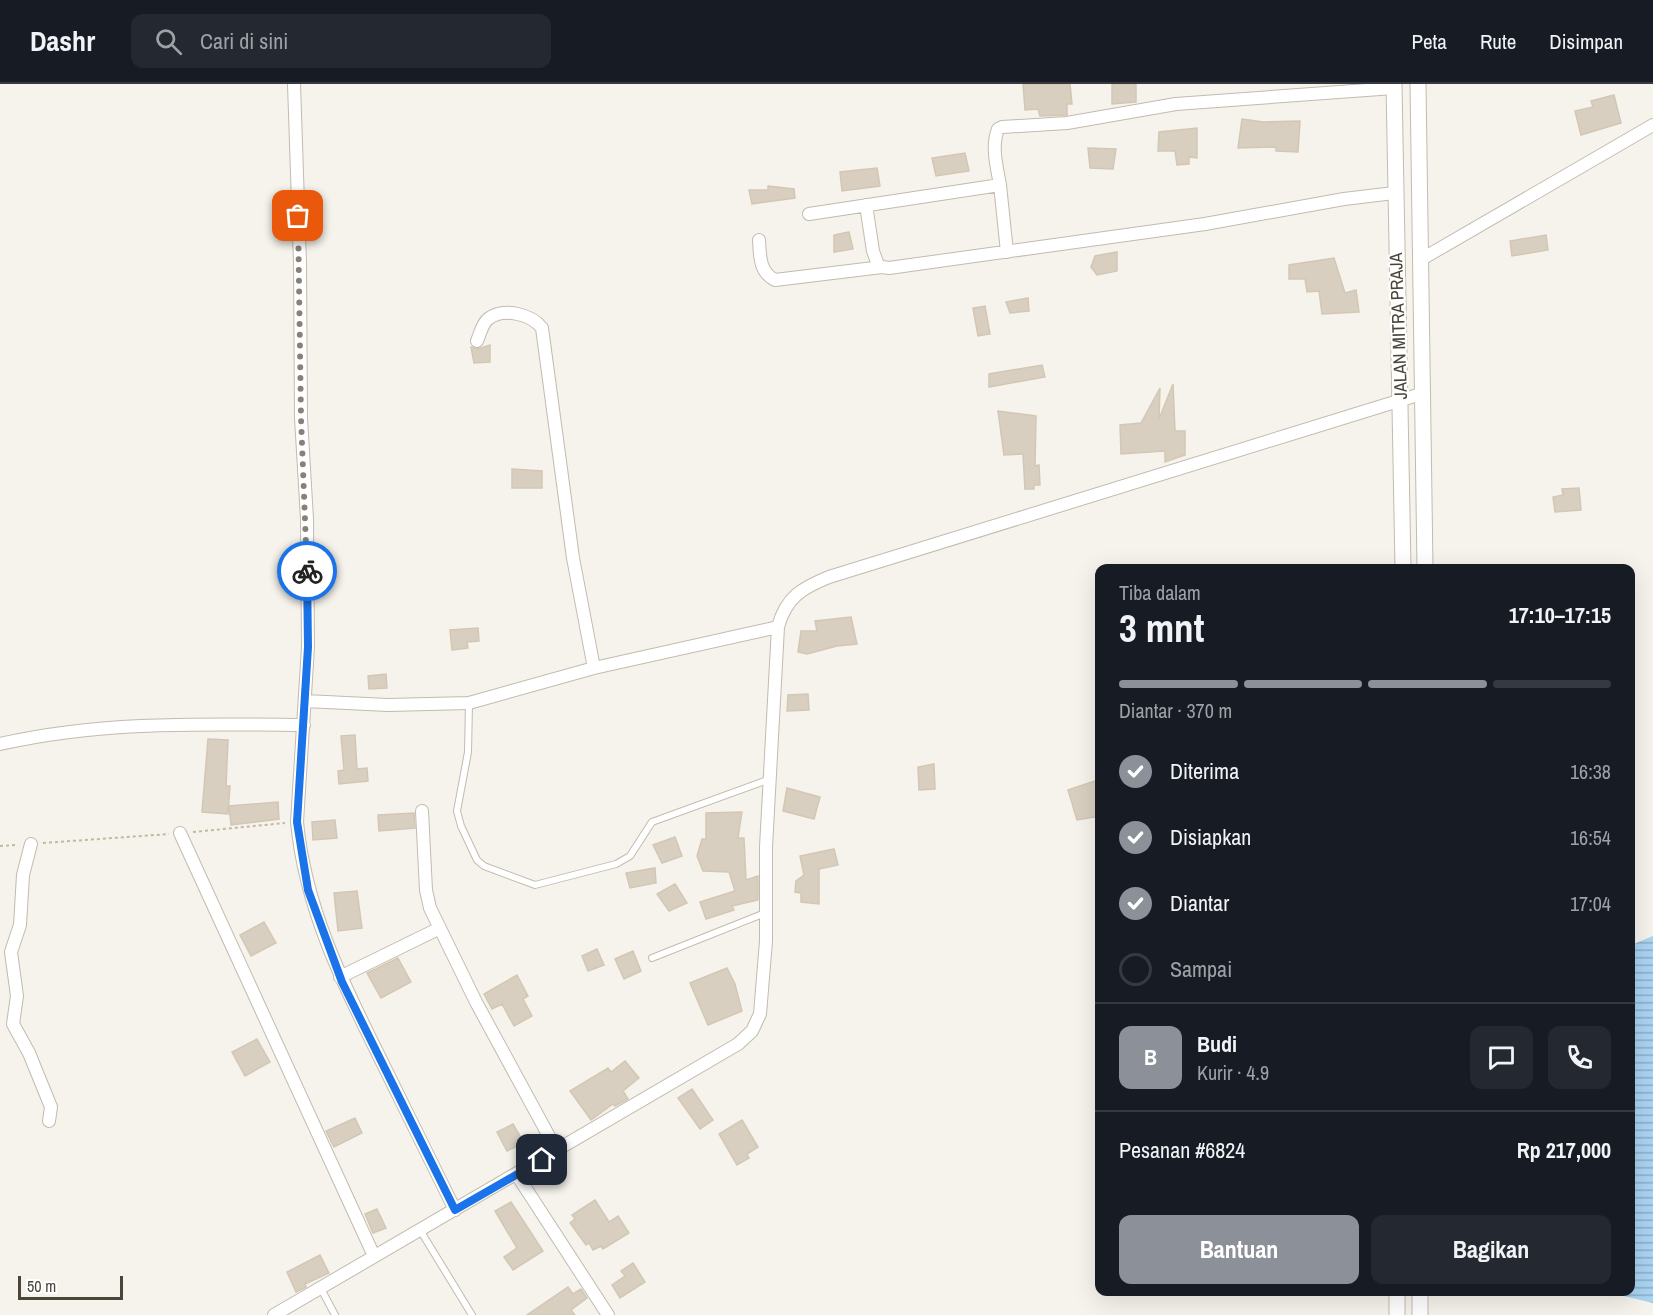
<!DOCTYPE html>
<html lang="id">
<meta charset="utf-8">
<style>
:root{--surface:#171b24;--page:#242831;--text:#f1f3f6;--muted:#9ea1a6;--line:#363941;--accent:#8c9099}
body{margin:0;font-family:"Archivo Narrow",sans-serif;background:var(--page);color:var(--text);height:100vh;display:flex;flex-direction:column;font-size:22px;white-space:nowrap}
*{box-sizing:border-box;margin:0}
p{font-size:20px;color:var(--muted)}
.icon{flex:none;width:33px;height:33px;fill:none;stroke:currentColor;stroke-width:2;stroke-linecap:round;stroke-linejoin:round}
.map{position:relative;flex:1;overflow:hidden}
.drawer{position:absolute;left:1095px;top:480px;width:540px;height:732px;display:flex;flex-direction:column;background:var(--surface);border-radius:12px;box-shadow:0 6px 24px #0002}
.drawer>*{flex:none}
.scale{position:absolute;left:18px;bottom:15px;width:105px;box-sizing:border-box;padding-left:6px;border:3px solid #4b4439;border-top:0;font-size:16px;line-height:21px;white-space:nowrap;color:#4b4439;-webkit-text-stroke:4px #fff;paint-order:stroke}
.pin{position:absolute;display:grid;place-items:center;width:51px;height:51px;color:#fff;margin:-26px;border-radius:12px;box-shadow:0 3px 9px #0006}
.courier{position:absolute;display:grid;place-items:center;width:60px;height:60px;margin:-30px;border:4px solid #1a73e8;border-radius:50%;background:#fff;color:#222;box-shadow:0 2px 8px #0007}
.summary em{font-style:normal;font-weight:700}
.summary div{display:flex;flex-direction:column-reverse}
.summary{display:flex;align-items:center;justify-content:space-between;height:102px;padding:0 24px}
h1{font-size:39px;font-weight:700;line-height:45px}
.bar{display:grid;grid-template-columns:repeat(4,1fr);gap:9px 6px;align-content:center;height:72px;padding:0 24px}
.bar i{height:8px;border-radius:4px;background:var(--line)}
.bar .current{background:var(--accent)}
.bar p{grid-column:span 4}
.line{display:flex;align-items:center;gap:15px;padding:0 24px;border-top:2px solid var(--line)}
.line div{flex:1}
.round{display:grid;place-items:center;flex:none;width:63px;height:63px;border-radius:12px;background:var(--page)}
ol{padding:0 24px;list-style:none}
li{display:flex;align-items:center;gap:18px;height:66px}
li p{margin-inline-start:auto}
li .icon{padding:6px;border-radius:50%;background:var(--accent);color:#fff;stroke-width:4}
li:last-child{color:var(--muted)}
li i{width:33px;height:33px;border:3px solid var(--line);border-radius:50%}
.button{display:flex;gap:12px;margin-top:auto;padding:12px 24px}
.button a{flex:1;height:69px;border-radius:12px;background:var(--accent);color:#fff;font-size:24px;font-weight:700;line-height:69px;text-align:center}
.button a+a{background:var(--page);color:var(--text)}
header{display:flex;align-items:center;gap:36px;box-sizing:border-box;height:84px;padding:0 30px;background:var(--surface);border-bottom:2px solid var(--line)}
header strong{font-size:28px}
nav{display:flex;gap:33px;margin-inline-start:auto;font-size:21px}
.search{width:420px;height:54px;background:var(--page);display:flex;align-items:center;gap:15px;box-sizing:border-box;padding:0 21px;border-radius:12px;color:var(--muted);font-size:22px}
.map>svg:first-child{display:block}
.water{fill:url(#water-rules)}
.building{fill:#d8cfc1;stroke:#d3c7b4;stroke-width:1.5}
.lines{fill:none;stroke-linecap:round;stroke-linejoin:round}
.service-casing{stroke:#c2bbae;stroke-width:8}
.minor-casing{stroke:#c2bbae;stroke-width:14}
.tertiary-casing{stroke:#c2bbae;stroke-width:17}
.path{stroke:#c4b79f;stroke-width:2;stroke-dasharray:3 3;stroke-linecap:butt}
.service{stroke:#fff;stroke-width:6}
.minor{stroke:#fff;stroke-width:12}
.tertiary{stroke:#fff;stroke-width:15}
.done{stroke:#878178;stroke-width:6;stroke-dasharray:0 10.8}
.route{stroke:#1a73e8;stroke-width:8}
.labels{text-anchor:middle;dominant-baseline:central;stroke-width:4.5;stroke-linejoin:round;paint-order:stroke}
.street-label{font-size:18px;fill:#4b4439;stroke:#fff}
</style>
<header>
<strong>Dashr</strong>
<div class="search"><svg class="icon" aria-label="search" viewBox="0 0 24 24"><circle cx="10" cy="10" r="6"/><path d="M15 15l6 6"/></svg>Cari di sini</div>
<nav><a>Peta</a><a>Rute</a><a>Disimpan</a></nav>
</header>
<div class="map">
<svg width="1653" height="1231" viewBox="0 0 1653 1231">
<defs>
<pattern id="water-rules" width="6" height="5" patternUnits="userSpaceOnUse" patternTransform="scale(1.5)"><rect width="6" height="5" fill="#a9d4f2"/><path d="M0 2.5h6" fill="none" stroke="#8caec5"/></pattern>
</defs>
<rect width="100%" height="100%" fill="#f6f3ec"/>
<!-- water -->
<path class="water" d="M1653,852V1219L1607,1208H1630L1631,861Z"/>
<!-- building -->
<path class="building" d="M1023,0H1070L1072,20H1067V31L1040,32L1038,25L1025,26Z
M1112,0H1136V18L1112,20Z
M1614,11L1621,39L1581,51L1575,27L1593,23L1591,17Z
M1242,35L1263,38L1300,37L1298,68L1276,67V63L1238,64Z
M1197,44V74L1189,73V80L1177,81L1175,67H1158L1159,48Z
M1088,64L1116,65L1113,85L1090,84Z
M965,69L969,87L936,92L932,74Z
M877,84L880,102L842,107L840,88Z
M768,102L794,105L795,114L752,120L749,106H768Z
M849,148L853,165L834,168V151Z
M1546,151L1548,166L1512,172L1510,157Z
M1117,168V187L1097,191L1091,183L1095,172Z
M1334,174L1345,209L1356,206L1359,228L1322,230L1319,207L1307,208L1305,195H1289V181Z
M1028,214L1029,227L1010,229L1006,218Z
M985,222L990,250L978,252L973,224Z
M490,261V278L474,279L471,263L478,265Z
M1042,281L1045,293L989,303V290Z
M1173,300L1175,347H1185V371L1165,378V367L1121,370L1120,341L1141,339L1160,304L1159,335Z
M998,327L1036,332L1035,382L1039,381L1040,401H1034V405H1025L1023,370L1004,371Z
M512,385L542,387V404H512Z
M1579,404L1581,426L1555,428L1553,413L1563,411L1562,405Z
M851,533L857,560L837,562L807,570L798,568L801,547H817L815,537Z
M478,544L479,557L467,558L468,564L452,566L450,546Z
M386,590L387,604L369,605L368,592Z
M808,610L809,626L787,627L788,611Z
M355,651L357,685L367,684L368,697L339,700L338,687L344,686L341,652Z
M208,655L228,656L226,702H230L228,730L202,728Z
M934,680L935,705L919,706L918,683Z
M1095,697L1100,706V732L1077,736L1068,706Z
M787,704L820,713L814,735L783,727Z
M278,718L279,735L231,741L229,722Z
M742,728L738,754H744L746,796L758,792V816L732,822L734,826L706,835L700,818L735,807L729,788L703,787L697,772L702,755H706V729Z
M414,729L415,744L379,747L378,731Z
M335,736L337,754L313,756L312,738Z
M675,753L682,772L662,779L653,761Z
M834,765L838,781L819,785V820L801,818V809L795,808L796,797L804,791L800,772Z
M655,784L656,799L630,804L626,789Z
M675,800L687,819L669,827L657,810Z
M357,807L362,844L338,847L334,809Z
M264,838L276,859L251,872L240,851Z
M597,865L604,881L588,887L582,872Z
M633,867L641,887L624,895L615,875Z
M398,874L411,898L381,914L367,889Z
M727,884L735,900L742,927L708,941L690,899Z
M517,891L528,912L523,915L532,932L514,942L502,920L492,925L484,910Z
M257,955L270,978L245,992L232,968Z
M625,977L639,994L623,1007L628,1015L615,1022L613,1020L591,1036L570,1007L608,984L611,988Z
M692,1005L713,1036L700,1045L678,1014Z
M355,1034L362,1049L334,1063L326,1047Z
M742,1036L758,1063L747,1070L749,1074L737,1081L719,1050Z
M513,1040L524,1059L507,1067L497,1048Z
M595,1116L609,1138L618,1132L629,1149L603,1165L601,1162L593,1166L589,1159L586,1161L570,1139L575,1135L572,1131Z
M511,1118L543,1167L513,1186L504,1173L517,1164L495,1127Z
M377,1125L386,1144L373,1149L365,1130Z
M320,1171L329,1189L305,1200L306,1203L296,1208L287,1188Z
M633,1179L645,1198L620,1214L612,1201L625,1192L621,1187Z
M568,1203L573,1210L581,1205L587,1214L571,1226L575,1231H527Z"/>
<g class="lines">
<!-- service casing -->
<g class="service-casing">
<path id="service" d="M469,619L468,668L457,727L461,742L477,776L484,782L535,801L616,780L630,772L652,738L770,695
M652,874L765,829
M420,1146L472,1231
M320,1203L335,1231"/>
</g>
<!-- minor casing -->
<g class="minor-casing">
<path id="minor" d="M294,0L300,179L301,334L307,435L308,563L297,738C305,823 342,898 380,974C405,1025 430,1075 455,1126
M1000,101L1007,168
M866,121L873,167L878,181L882,183L889,184L1205,140L1344,115L1394,109
M809,130L1000,101C997,83 991,63 998,45L1002,43L1067,39L1176,20L1394,4
M759,156C760,171 759,188 775,196L882,183
M1420,176L1653,41
M477,257C480,250 482,240 488,235C503,223 531,230 542,244L573,474L594,584
M305,617L388,621L469,619L594,584L778,543
M0,660C101,637 202,640 304,641
M422,727L426,806L430,824L476,918L557,1067
M180,749L374,1172
M31,760L23,791L20,841L11,868L17,912L13,940L29,969L51,1023L49,1037
M340,893L438,845
M517,1091L608,1231
M274,1231L738,960L752,947L760,930L766,857V763L778,543C786,513 802,504 829,493L1424,309"/>
</g>
<!-- tertiary casing -->
<g class="tertiary-casing">
<path id="tertiary" d="M1394,0L1403,484
M1418,0L1425,484
M1420,1208V1231
M1397,1231V1208"/>
</g>
<!-- path -->
<path class="path" d="M193,748L285,739
M43,759L169,750
M0,762L16,761"/>
<!-- service -->
<use href="#service" class="service"/>
<!-- minor -->
<use href="#minor" class="minor"/>
<!-- tertiary -->
<use href="#tertiary" class="tertiary"/>
</g>
<g class="lines">
<!-- done -->
<path class="done" d="M298,132L301,334L307,487"/>
<!-- route -->
<path class="route" d="M307,487L308,563L297,738L308,806L342,898L455,1126L542,1076"/>
</g>
<g class="labels">
<!-- street labels -->
<g class="street-label">
<text transform="translate(1398 242) rotate(-92)">JALAN MITRA PRAJA</text>
</g>
</g>
</svg>
<div class="scale">50 m</div>
<div class="pin" style="left:298px;top:132px;background:#ea580c"><svg class="icon" aria-label="bag" viewBox="0 0 24 24"><path d="M5 8h14l-1 12H6zM9 8a3 3 0 0 1 6 0"/></svg></div>
<div class="pin" style="left:542px;top:1076px;background:#1f2937"><svg class="icon" aria-label="home" viewBox="0 0 24 24"><path d="M3 11l9-7 9 7M6 9v11h12V9"/></svg></div>
<div class="courier" style="left:307px;top:487px"><svg class="icon" aria-label="bike" viewBox="0 0 24 24"><circle cx="6" cy="16" r="4"/><circle cx="18" cy="16" r="4"/><path d="M6 16l4-8h5l3 8M10 8l3 8H6M13 5h3"/></svg></div>
<section class="drawer">
<div class="summary"><div><h1>3 mnt</h1><p>Tiba dalam</p></div><em>17:10–17:15</em></div>
<div class="bar"><i class="current"></i><i class="current"></i><i class="current"></i><i></i><p>Diantar · 370 m</p></div>
<ol>
<li><svg class="icon" aria-label="check" viewBox="0 0 24 24"><path d="M5 12l5 5 9-10"/></svg>Diterima<p>16:38</p></li>
<li><svg class="icon" aria-label="check" viewBox="0 0 24 24"><path d="M5 12l5 5 9-10"/></svg>Disiapkan<p>16:54</p></li>
<li><svg class="icon" aria-label="check" viewBox="0 0 24 24"><path d="M5 12l5 5 9-10"/></svg>Diantar<p>17:04</p></li>
<li><i></i>Sampai</li>
</ol>
<div class="line" style="height:108px"><b class="round" style="background:var(--accent);color:#fff">B</b><div><b>Budi</b><p>Kurir · 4.9</p></div><a class="round"><svg class="icon" aria-label="chat" viewBox="0 0 24 24"><path d="M4 5h16v11H9l-5 4z"/></svg></a><a class="round"><svg class="icon" aria-label="phone" viewBox="0 0 24 24"><path d="M5 4h4l2 5-3 2q2 4 5 5l2-3 5 2v4C11 20 4 13 5 4z"/></svg></a></div>
<div class="line" style="height:78px"><div>Pesanan #6824</div><b>Rp 217,000</b></div>
<div class="button"><a>Bantuan</a><a>Bagikan</a></div>
</section>
</div>
